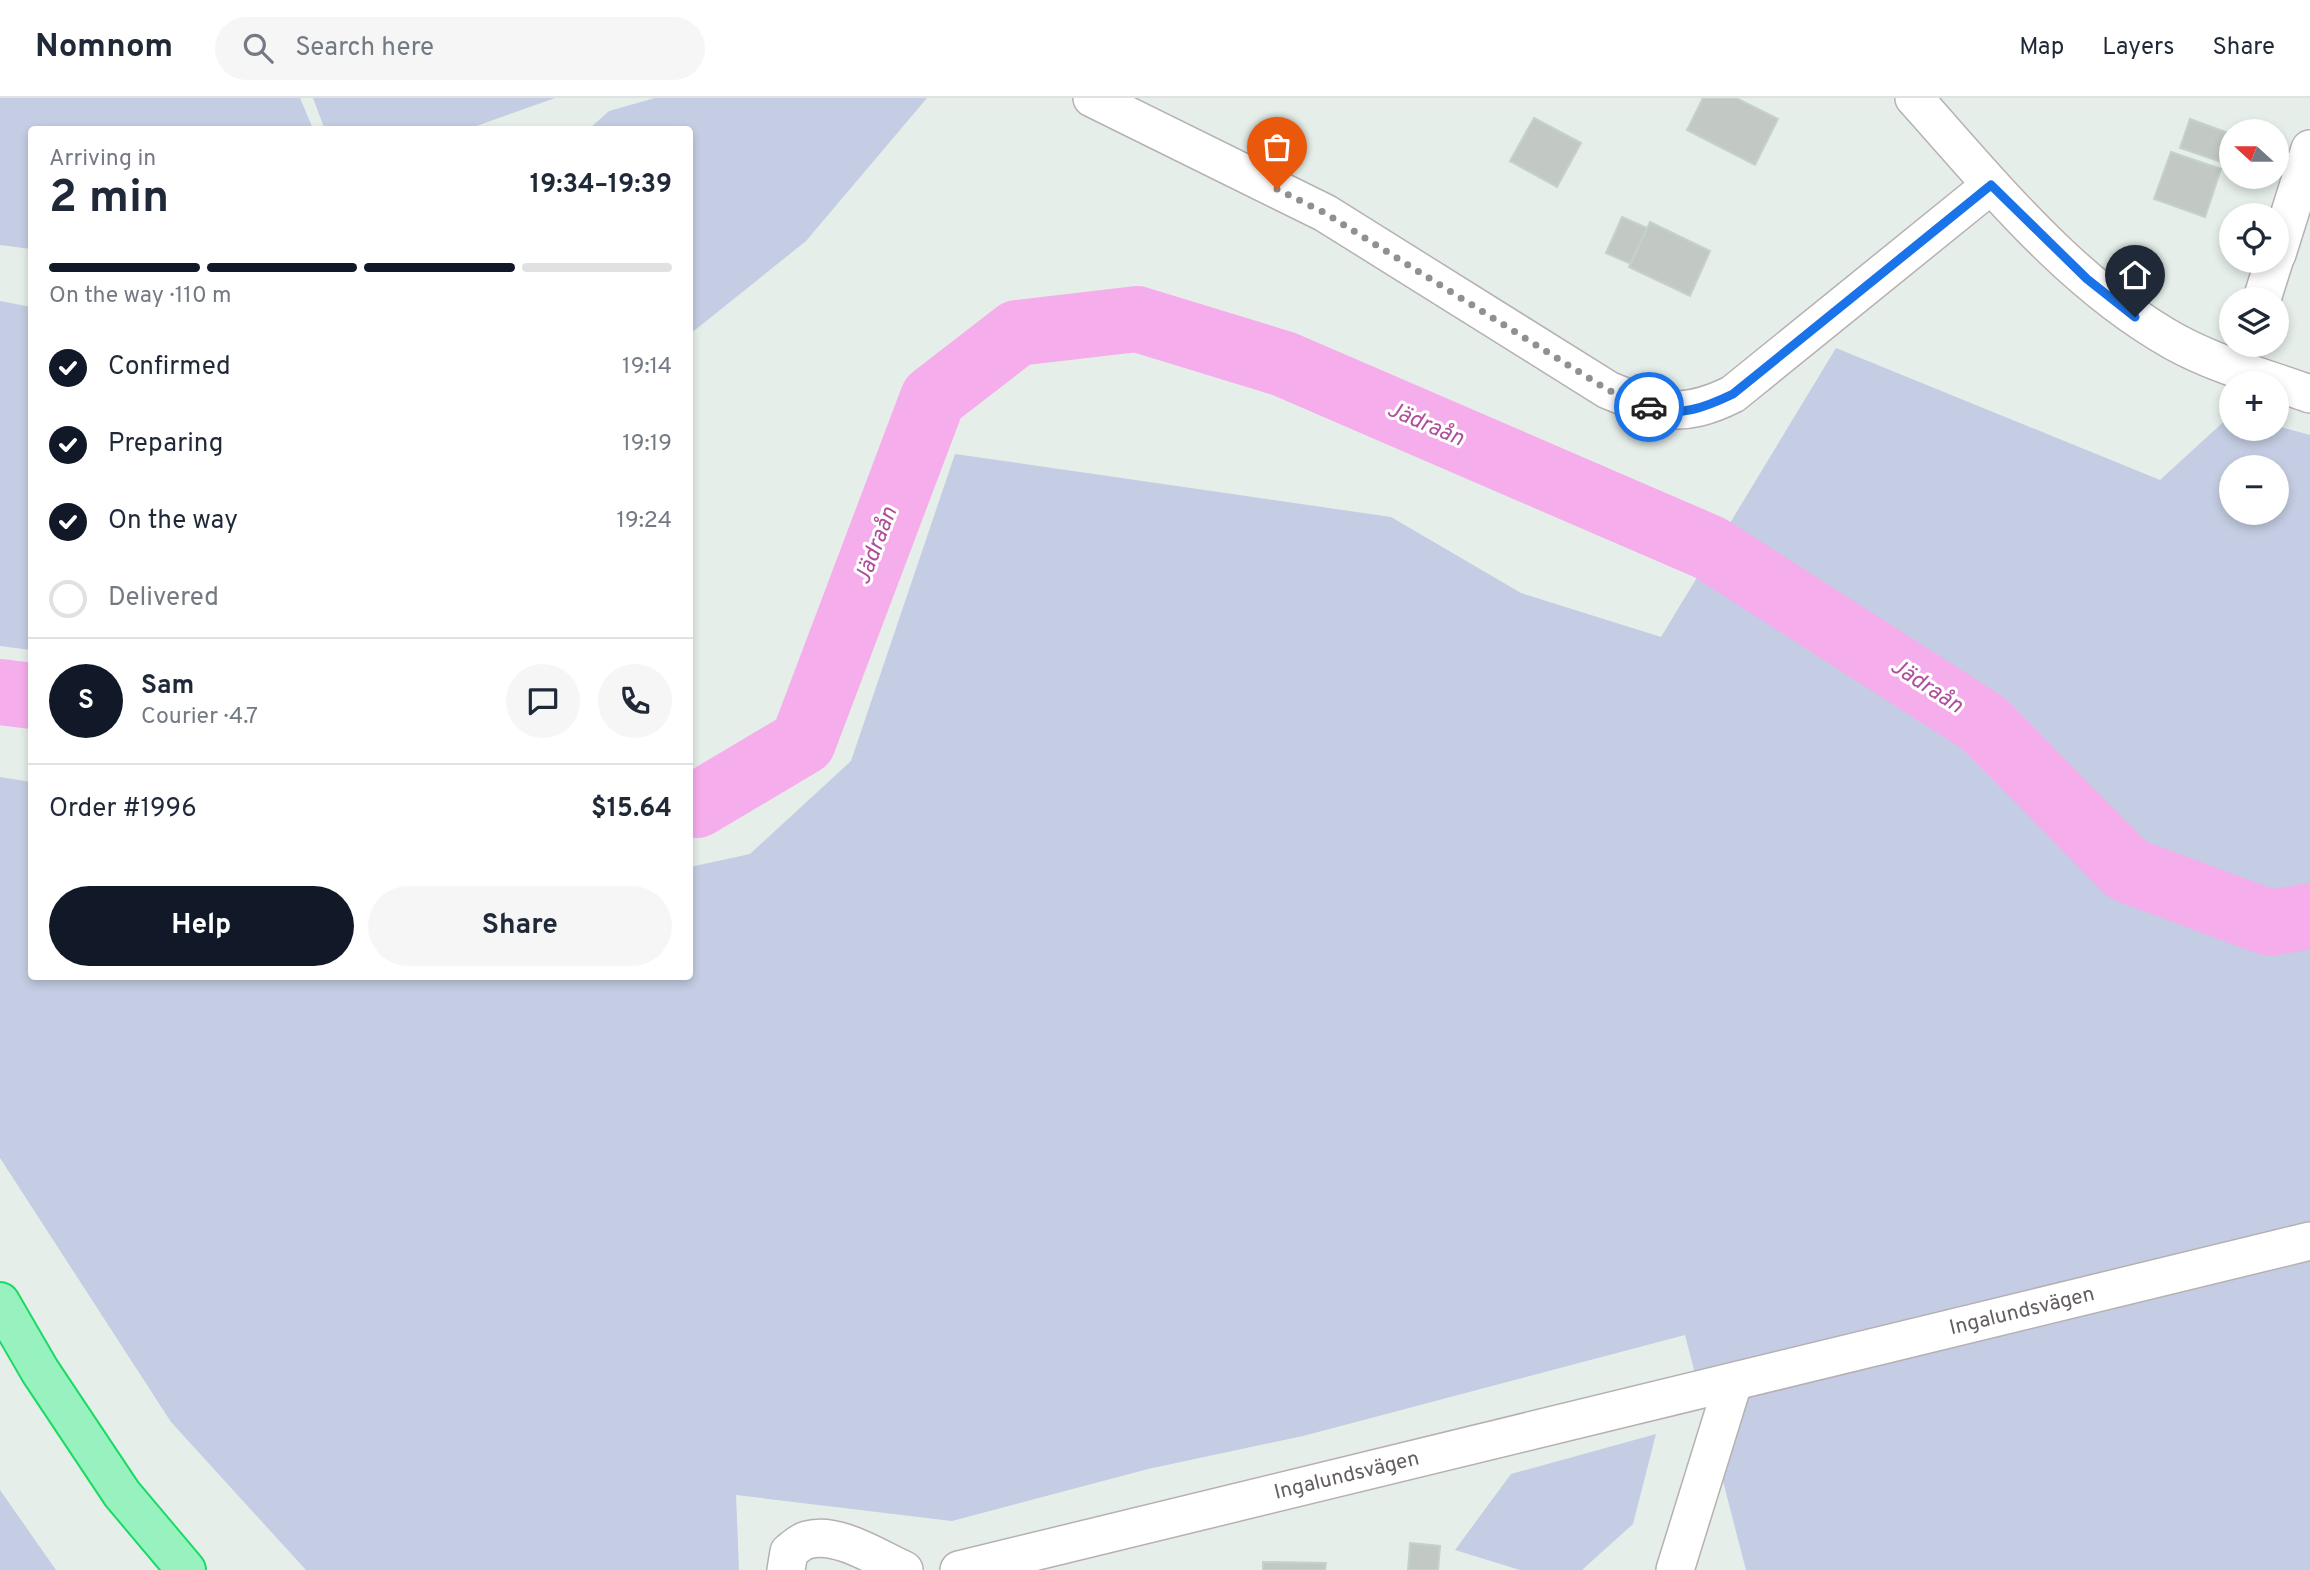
<!DOCTYPE html>
<meta charset="utf-8">
<style>
:root{--surface:#fff;--page:#f6f6f7;--text:#1f2937;--muted:#747a83;--line:#e0e1e3;--accent:#111827}
body{margin:0;font-family:Overpass,sans-serif;background:var(--page);color:var(--text);height:100vh;display:flex;flex-direction:column;font-size:26px;white-space:nowrap}
*{box-sizing:border-box;margin:0}
p{font-size:23px;color:var(--muted)}
.icon{flex:none;width:38px;height:38px;fill:none;stroke:currentColor;stroke-width:2;stroke-linecap:round;stroke-linejoin:round}
.map{position:relative;flex:1;overflow:hidden}
.sheet{position:absolute;left:28px;top:28px;width:665px;height:854px;display:flex;flex-direction:column;background:var(--surface);border-radius:7px;box-shadow:0 4px 10px #0003}
.sheet>*{flex:none}
.needle{width:46px;rotate:291deg}
.controls{position:absolute;left:2219px;top:21px;display:grid;gap:14px}
.controls a{display:grid;place-items:center;width:70px;height:70px;border-radius:50%;background:var(--surface);box-shadow:0 4px 10px #0003;font-size:35px}
.pin{position:absolute;display:grid;place-items:center;width:60px;height:60px;color:#fff;margin:-72px -30px;border-radius:50% 50% 50% 0;rotate:-45deg;box-shadow:0 0 7px #0007}
.pin .icon{rotate:45deg}
.courier{position:absolute;display:grid;place-items:center;width:70px;height:70px;margin:-35px;border:5px solid #1a73e8;border-radius:50%;background:#fff;color:#222;box-shadow:0 2px 9px #0007}
.headline em{font-style:normal;font-weight:700}
.headline div{display:flex;flex-direction:column-reverse}
.headline{display:flex;align-items:center;justify-content:space-between;height:119px;padding:0 21px}
h1{font-size:46px;font-weight:700;line-height:52px}
.bar{display:grid;grid-template-columns:repeat(4,1fr);gap:10px 7px;align-content:center;height:84px;padding:0 21px}
.bar i{height:9px;border-radius:5px;background:var(--line)}
.bar .current{background:var(--accent)}
.bar p{grid-column:span 4}
.line{display:flex;align-items:center;gap:18px;padding:0 21px;border-top:2px solid var(--line)}
.line div{flex:1}
.round{display:grid;place-items:center;flex:none;width:74px;height:74px;border-radius:37px;background:var(--page)}
ol{padding:0 21px;list-style:none}
li{display:flex;align-items:center;gap:21px;height:77px}
li p{margin-inline-start:auto}
li .icon{padding:7px;border-radius:50%;background:var(--accent);color:#fff;stroke-width:4}
li:last-child{color:var(--muted)}
li i{width:38px;height:38px;border:4px solid var(--line);border-radius:50%}
.button{display:flex;gap:14px;margin-top:auto;padding:14px 21px}
.button a{flex:1;height:80px;border-radius:42px;background:var(--accent);color:#fff;font-size:28px;font-weight:700;line-height:80px;text-align:center}
.button a+a{background:var(--page);color:var(--text)}
header{display:flex;align-items:center;gap:42px;box-sizing:border-box;height:98px;padding:0 35px;background:var(--surface);border-bottom:2px solid var(--line)}
header strong{font-size:33px}
nav{display:flex;gap:38px;margin-inline-start:auto;font-size:24px}
.search{width:490px;height:63px;background:var(--page);display:flex;align-items:center;gap:18px;box-sizing:border-box;padding:0 24px;border-radius:38px;color:var(--muted);font-size:26px}
.map>svg:first-child{display:block}
.green{fill:#c4cde3;fill-rule:evenodd}
.lines{fill:none;stroke-linecap:round;stroke-linejoin:round}
.river{stroke:#f6adec;stroke-width:66}
.building{fill:#c2c9c4;stroke:#c4d2c9;stroke-width:2}
.street-casing{stroke:#b6b0b4;stroke-width:40}
.highway-casing{stroke:#18db63;stroke-width:42}
.street{stroke:#fff;stroke-width:37}
.highway{stroke:#98f2c0;stroke-width:38}
.done{stroke:#919091;stroke-width:7;stroke-dasharray:0 12.6}
.route{stroke:#1a73e8;stroke-width:9}
.labels{text-anchor:middle;dominant-baseline:central;stroke-width:6;stroke-linejoin:round;paint-order:stroke}
.street-label{font-size:21px;fill:#645d62;stroke:#fff}
.water-label{font-size:23px;font-style:italic;fill:#af4f9b;stroke:#fff}
</style>
<header>
<strong>Nomnom</strong>
<div class="search"><svg class="icon" aria-label="search" viewBox="0 0 24 24"><circle cx="10" cy="10" r="6"/><path d="M15 15l6 6"/></svg>Search here</div>
<nav><a>Map</a><a>Layers</a><a>Share</a></nav>
</header>
<div class="map">
<svg width="2310" height="1472" viewBox="0 0 2310 1472">
<rect width="100%" height="100%" fill="#e5eee9"/>
<!-- green -->
<path class="green" d="M0,0H300L313,31L32,32L31,151L0,147Z
M313,0H555L468,31L325,32Z
M655,0H927L806,143L690,236V32L589,31L609,13Z
M0,203L31,209V552L0,548Z
M1836,250L2160,382L2231,317V331H2277V328L2310,337V1472H1746L1685,1237L1303,1338L1148,1371L952,1423L736,1397L739,1472H306L171,1324L0,1060V679L31,684L32,878H690V769L750,756L851,663L955,356L1391,419L1521,495L1661,539ZM2231,369H2277V415H2231Z
M1656,1336L1633,1426L1582,1472H1520L1455,1452L1511,1376Z
M0,1392L56,1472H0Z"/>
<g class="lines">
<!-- river -->
<path class="river" d="M0,594L32,598
M690,705L697,707L803,644L933,300L1017,235L1137,221L1284,266L1710,450L1983,625L2128,772L2270,825L2310,818"/>
</g>
<!-- building -->
<path class="building" d="M1703,0H1736L1778,21L1755,67L1687,32Z
M1534,20L1581,45L1557,89L1510,63Z
M2190,21L2231,36V54L2227,66L2180,50Z
M2171,54L2221,71L2205,119L2154,101Z
M1622,119L1647,130L1631,166L1606,155Z
M1650,124L1710,153L1690,198L1629,169Z
M1410,1445L1440,1448L1438,1472H1408Z
M1263,1464L1326,1465L1325,1472H1263Z"/>
<g class="lines">
<!-- street casing -->
<g class="street-casing">
<g id="street">
<path d="M1092,0L1325,115L1608,292C1659,313 1681,322 1733,296L1991,87"/>
<path d="M1914,0C1992,87 2071,186 2175,244C2217,267 2265,280 2310,296"/>
<path d="M2277,156L2310,51"/>
<path d="M2262,201L2274,163"/>
<path d="M786,1472L789,1454C794,1450 800,1444 807,1442C837,1433 877,1460 904,1472"/>
<path id="s1" d="M959,1472L2310,1143"/>
<path d="M1675,1472L1733,1285"/>
</g>
</g>
<!-- highway casing -->
<g class="highway-casing">
<path id="highway" d="M0,1204L40,1273L122,1396L186,1472"/>
</g>
<!-- street -->
<use href="#street" class="street"/>
<!-- highway -->
<use href="#highway" class="highway"/>
</g>
<g class="lines">
<!-- done -->
<path class="done" d="M1277,91L1325,115L1608,292L1649,309"/>
<!-- route -->
<path class="route" d="M1649,309C1679,320 1706,309 1733,296L1991,87L2087,181L2135,219"/>
</g>
<g class="labels">
<!-- street labels -->
<g class="street-label">
<text stroke="none"><textPath href="#s1" startOffset="1094">Ingalundsvägen</textPath></text>
<text stroke="none"><textPath href="#s1" startOffset="399">Ingalundsvägen</textPath></text>
</g>
<!-- water labels -->
<g class="water-label">
<text transform="translate(1425 327) rotate(23)">Jädraån</text>
<text transform="translate(877 448) rotate(-69)">Jädraån</text>
<text transform="translate(1926 589) rotate(33)">Jädraån</text>
</g>
</g>
</svg>
<div class="controls">
<a><svg class="needle" viewBox="-14 -14 28 28"><path d="M0-13l5 13h-10z" fill="#e53935"/><path d="M0 13l5-13h-10z" fill="#747a83"/></svg></a>
<a><svg class="icon" aria-label="locate" viewBox="0 0 24 24"><circle cx="12" cy="12" r="6"/><path d="M12 2v4M12 18v4M2 12h4M18 12h4"/></svg></a>
<a><svg class="icon" aria-label="layers" viewBox="0 0 24 24"><path d="M12 4l9 5-9 5-9-5zM3 14l9 5 9-5"/></svg></a>
<a>+</a>
<a>−</a>
</div>
<div class="pin" style="left:1277px;top:91px;background:#ea580c"><svg class="icon" aria-label="bag" viewBox="0 0 24 24"><path d="M5 8h14l-1 12H6zM9 8a3 3 0 0 1 6 0"/></svg></div>
<div class="pin" style="left:2135px;top:219px;background:#1f2937"><svg class="icon" aria-label="home" viewBox="0 0 24 24"><path d="M3 11l9-7 9 7M6 9v11h12V9"/></svg></div>
<div class="courier" style="left:1649px;top:309px"><svg class="icon" aria-label="car" viewBox="0 0 24 24"><path d="M5 17H2v-5l4-1 3-4h7l3 4 3 1v5h-3M9 17h6M6 11h13"/><circle cx="7" cy="17" r="2"/><circle cx="17" cy="17" r="2"/></svg></div>
<section class="sheet">
<div class="headline"><div><h1>2 min</h1><p>Arriving in</p></div><em>19:34–19:39</em></div>
<div class="bar"><i class="current"></i><i class="current"></i><i class="current"></i><i></i><p>On the way · 110 m</p></div>
<ol>
<li><svg class="icon" aria-label="check" viewBox="0 0 24 24"><path d="M5 12l5 5 9-10"/></svg>Confirmed<p>19:14</p></li>
<li><svg class="icon" aria-label="check" viewBox="0 0 24 24"><path d="M5 12l5 5 9-10"/></svg>Preparing<p>19:19</p></li>
<li><svg class="icon" aria-label="check" viewBox="0 0 24 24"><path d="M5 12l5 5 9-10"/></svg>On the way<p>19:24</p></li>
<li><i></i>Delivered</li>
</ol>
<div class="line" style="height:126px"><b class="round" style="background:var(--accent);color:#fff">S</b><div><b>Sam</b><p>Courier · 4.7</p></div><a class="round"><svg class="icon" aria-label="chat" viewBox="0 0 24 24"><path d="M4 5h16v11H9l-5 4z"/></svg></a><a class="round"><svg class="icon" aria-label="phone" viewBox="0 0 24 24"><path d="M5 4h4l2 5-3 2q2 4 5 5l2-3 5 2v4C11 20 4 13 5 4z"/></svg></a></div>
<div class="line" style="height:91px"><div>Order #1996</div><b>$15.64</b></div>
<div class="button"><a>Help</a><a>Share</a></div>
</section>
</div>
